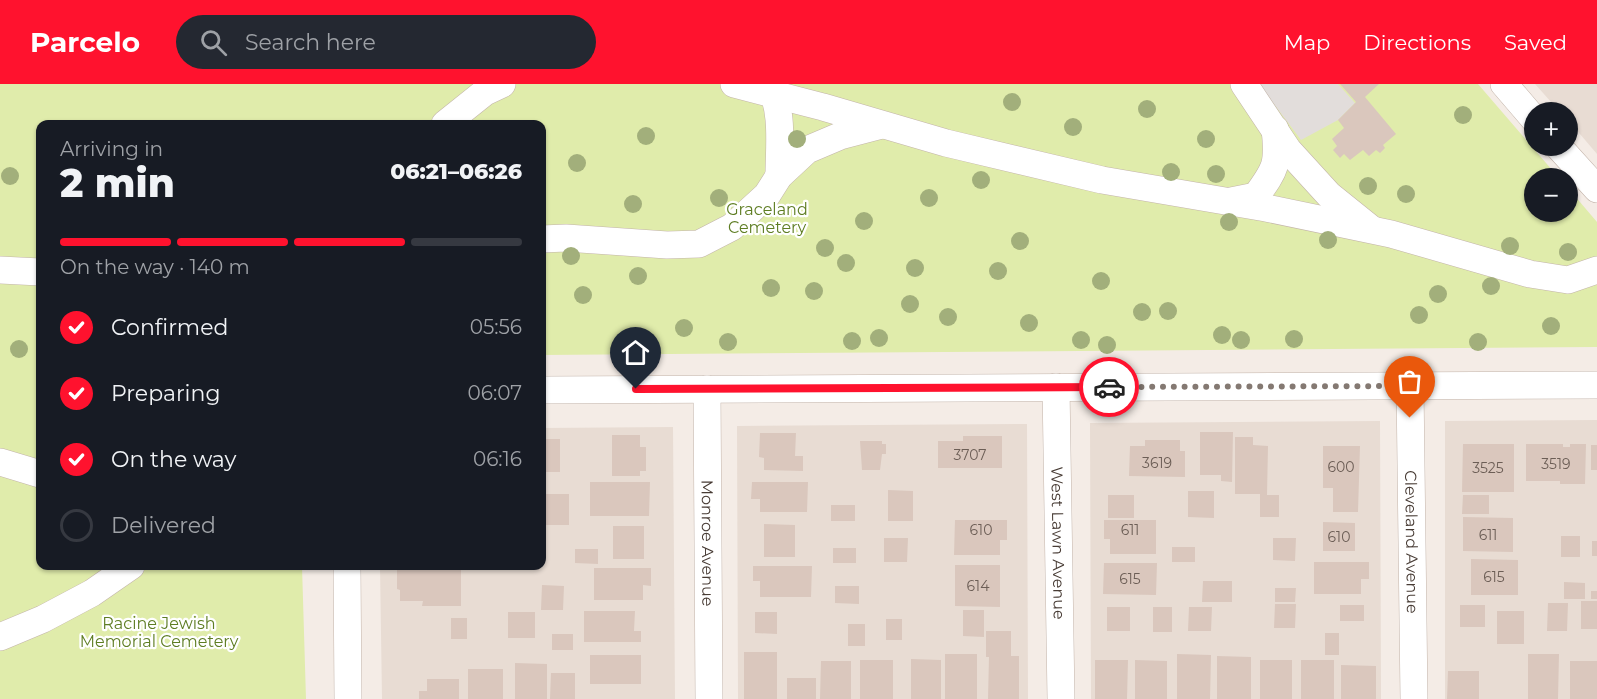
<!DOCTYPE html>
<meta charset="utf-8">
<style>
:root{--surface:#171b24;--page:#242831;--text:#f1f3f6;--muted:#9ea1a6;--line:#363941;--accent:#ff122e}
body{margin:0;font-family:Montserrat,sans-serif;background:var(--page);color:var(--text);height:100vh;display:flex;flex-direction:column;font-size:22px;white-space:nowrap}
*{box-sizing:border-box;margin:0}
p{font-size:20px;color:var(--muted)}
.icon{flex:none;width:33px;height:33px;fill:none;stroke:currentColor;stroke-width:2;stroke-linecap:round;stroke-linejoin:round}
.map{position:relative;flex:1;overflow:hidden}
.panel{position:absolute;left:36px;top:36px;width:510px;height:450px;display:flex;flex-direction:column;background:var(--surface);border-radius:12px;box-shadow:0 2px 4px #0004}
.panel>*{flex:none}
.buttons{position:absolute;left:1524px;top:18px;display:grid;gap:12px}
.buttons a{display:grid;place-items:center;width:54px;height:54px;border-radius:50%;background:var(--surface);box-shadow:0 2px 4px #0004;font-size:30px}
.pin{position:absolute;display:grid;place-items:center;width:51px;height:51px;color:#fff;margin:-62px -26px;border-radius:50% 50% 50% 0;rotate:-45deg;box-shadow:0 0 6px #0007}
.pin .icon{rotate:45deg}
.courier{position:absolute;display:grid;place-items:center;width:60px;height:60px;margin:-30px;border:4px solid #ff122e;border-radius:50%;background:#fff;color:#222;box-shadow:0 2px 8px #0007}
.overview em{font-style:normal;font-weight:800}
.overview div{display:flex;flex-direction:column-reverse}
.overview{display:flex;align-items:center;justify-content:space-between;height:102px;padding:0 24px}
h1{font-size:39px;font-weight:800;line-height:45px}
.bar{display:grid;grid-template-columns:repeat(4,1fr);gap:9px 6px;align-content:center;height:72px;padding:0 24px}
.bar i{height:8px;border-radius:4px;background:var(--line)}
.bar .on{background:var(--accent)}
.bar p{grid-column:span 4}
ol{padding:0 24px;list-style:none}
li{display:flex;align-items:center;gap:18px;height:66px}
li p{margin-inline-start:auto}
li .icon{padding:6px;border-radius:50%;background:var(--accent);color:#fff;stroke-width:4}
li:last-child{color:var(--muted)}
li i{width:33px;height:33px;border:3px solid var(--line);border-radius:50%}
header{display:flex;align-items:center;gap:36px;box-sizing:border-box;height:84px;padding:0 30px;background:var(--accent);color:#fff}
header strong{font-size:28px}
nav{display:flex;gap:33px;margin-inline-start:auto;font-size:21px}
.search{width:420px;height:54px;background:var(--page);display:flex;align-items:center;gap:15px;box-sizing:border-box;padding:0 21px;border-radius:33px;color:var(--muted);font-size:22px}
.map>svg:first-child{display:block}
.residential{fill:#e8dcd3}
.green{fill:#e0ecab}
.parking{fill:#e2dddb}
.building{fill:#dac7bd}
.lines{fill:none;stroke-linecap:round;stroke-linejoin:round}
.minor-casing{stroke:#c3b4aa;stroke-width:28}
.minor{stroke:#fff;stroke-width:27}
.tree{fill:#a2af7b}
.done{stroke:#847972;stroke-width:6;stroke-dasharray:0 10.8}
.route{stroke:#ff122e;stroke-width:8}
.labels{text-anchor:middle;dominant-baseline:central;stroke-width:4.5;stroke-linejoin:round;paint-order:stroke}
.number-label{font-size:14px;fill:#6c5e56}
.park-label{font-size:16px;fill:#5e7d23;stroke:#fff}
.street-label{font-size:16px;fill:#473b34;stroke:#fff}
</style>
<header>
<strong>Parcelo</strong>
<div class="search"><svg class="icon" aria-label="search" viewBox="0 0 24 24"><circle cx="10" cy="10" r="6"/><path d="M15 15l6 6"/></svg>Search here</div>
<nav><a>Map</a><a>Directions</a><a>Saved</a></nav>
</header>
<div class="map">
<svg width="1597" height="615" viewBox="0 0 1597 615">
<rect width="100%" height="100%" fill="#f4ece6"/>
<!-- residential -->
<path class="residential" d="M1535,0H1597V70L1568,36V28H1560Z
M1597,336V615H1445V337Z
M1380,337L1381,615H1091L1090,339Z
M1027,340L1028,615H738L737,342Z
M673,343L675,615H382L380,482H542V344Z"/>
<!-- green -->
<path class="green" d="M0,0H1478L1559,94H1534V128H1568V104L1597,138V263L542,271V40H40V482H302L306,615H0Z"/>
<!-- parking -->
<path class="parking" d="M1259,0H1338L1355,19L1338,36L1301,56Z"/>
<!-- building -->
<path class="building" d="M1340,0H1379L1365,13L1396,50L1383,61L1385,64L1380,69L1376,66L1369,72L1363,66L1350,76L1344,70L1340,74L1333,66L1337,62L1332,55L1344,44L1338,36L1356,18Z
M1200,348H1233L1232,398L1221,397V391H1200Z
M760,349H796L795,372H803V387L764,386V374L759,373Z
M612,351H640V363H646V387H640V392H612Z
M963,352H1002V384H938V357H963Z
M1235,353H1253V361L1268,362L1267,411H1279V433H1260V410H1235Z
M542,355H560V388H542Z
M1145,356H1180V367H1185V393L1129,392L1130,362H1145Z
M860,357H882V360H886V370H882L880,386H862Z
M1463,360H1514V408H1462Z
M1526,360H1563V363H1570V360H1586L1585,400H1560V397H1526Z
M1591,361H1597V386H1591Z
M1323,362H1360L1358,428H1333V404H1323Z
M590,398H650L649,432H590Z
M752,398H808L807,428H760V415H751Z
M888,406L913,407V437H888Z
M1188,407H1214V434L1188,433Z
M543,410H569V441H543Z
M1108,411H1134V434H1108Z
M1463,411H1489V430H1462Z
M831,421H855V437H831Z
M1463,433L1513,434V468L1463,467Z
M955,436H1007V456H1000V471H954Z
M1104,436H1156V470H1110V455H1104Z
M1323,438L1355,439V467H1323Z
M764,440L795,441V473H764Z
M613,442H644V475H613Z
M1561,452H1580V473H1561Z
M884,454H908L907,478H884Z
M1273,454H1296L1295,477L1273,476Z
M1592,457H1597V472H1592Z
M1172,463H1195V478H1172Z
M833,464H856V479H833Z
M575,465H598V480L575,479Z
M1471,475L1518,476V511H1471Z
M1314,478H1369V495H1361V510H1314Z
M1104,479H1157L1156,511L1103,510Z
M955,481H1000V523L955,522Z
M753,482H812L811,513H760V497H753Z
M594,484H651V502L643,501V516H594Z
M397,486H461V522H422L423,517H400V506L397,505Z
M1203,497H1232V518H1202Z
M1564,498L1585,499V515H1564Z
M542,501L564,502L563,526H541Z
M835,502H859V520L835,519Z
M1275,504H1296L1295,518H1275Z
M1591,507H1597V515H1591Z
M1581,517H1597V545H1581Z
M1548,519H1568L1567,547H1547Z
M1275,520H1296L1295,544H1274Z
M1340,521H1364V537H1340Z
M1460,521H1485V543H1460Z
M1107,523H1130V547H1107Z
M1153,523H1172V548H1153Z
M1189,523H1212L1211,547H1188Z
M963,526H984V553L963,552Z
M584,527H635L634,547H641V558H584Z
M1497,527H1524V560H1497Z
M508,528H535V554H508Z
M755,528H777V550L755,549Z
M451,534H467V555H451Z
M886,535H902V556H886Z
M848,540H865V562H848Z
M986,547H1011V572H1019V615H988L989,573H986Z
M1325,549H1339V571H1325Z
M552,550H573V566H552Z
M744,568H777V615H744Z
M945,570H977V615H945Z
M1177,570L1211,571L1210,615H1177Z
M1528,570H1559L1558,615H1528Z
M590,571H641V600H590Z
M1217,572L1251,573V615H1217Z
M911,575L941,576V615H911Z
M860,576H893V615H860Z
M1095,576H1128L1127,615H1095Z
M1135,576L1167,577V615H1135Z
M1260,576H1292V615H1260Z
M1301,576H1334V615H1301Z
M821,577H851V615H820Z
M1570,577H1597V615H1570Z
M515,579L547,580V615H515Z
M1341,581L1376,582V615H1341Z
M468,585H503V615H468Z
M1448,587H1479V615H1447Z
M551,589H575V615H550Z
M787,594H816V615H787Z
M427,595H459V615H419V607H427Z"/>
<g class="lines">
<!-- minor casing -->
<g class="minor-casing">
<g id="minor">
<path d="M734,0L823,23L946,59L1102,96L1266,124L1391,150L1530,190L1568,196L1597,186"/>
<path d="M769,0C784,26 779,63 779,92"/>
<path d="M1244,0L1288,66L1329,111L1370,144"/>
<path d="M1504,0L1534,35"/>
<path d="M445,40L485,8L502,0"/>
<path d="M1558,62L1597,105"/>
<path d="M1231,117L1256,112C1276,85 1279,79 1275,45"/>
<path d="M542,155L566,154L667,161L699,160L732,143L767,111L779,92L807,66L840,52L882,41"/>
<path d="M0,186L40,188"/>
<path id="s1" d="M1410,302L1414,615"/>
<path id="s2" d="M1056,303L1061,615"/>
<path id="s3" d="M707,305L709,615"/>
<path d="M542,306L1597,301"/>
<path d="M0,378L40,390"/>
<path d="M347,482L348,615"/>
<path d="M0,553L43,535L92,509L131,482"/>
</g>
</g>
<!-- minor -->
<use href="#minor" class="minor"/>
</g>
<!-- trees -->
<g class="tree">
<circle cx="1012" cy="18" r="9"/>
<circle cx="1147" cy="25" r="9"/>
<circle cx="1463" cy="31" r="9"/>
<circle cx="1073" cy="43" r="9"/>
<circle cx="646" cy="52" r="9"/>
<circle cx="797" cy="55" r="9"/>
<circle cx="1206" cy="55" r="9"/>
<circle cx="577" cy="79" r="9"/>
<circle cx="1171" cy="88" r="9"/>
<circle cx="1216" cy="90" r="9"/>
<circle cx="10" cy="92" r="9"/>
<circle cx="981" cy="96" r="9"/>
<circle cx="1368" cy="102" r="9"/>
<circle cx="1406" cy="110" r="9"/>
<circle cx="719" cy="114" r="9"/>
<circle cx="929" cy="114" r="9"/>
<circle cx="633" cy="120" r="9"/>
<circle cx="864" cy="137" r="9"/>
<circle cx="1229" cy="138" r="9"/>
<circle cx="1328" cy="156" r="9"/>
<circle cx="1020" cy="157" r="9"/>
<circle cx="1510" cy="162" r="9"/>
<circle cx="825" cy="164" r="9"/>
<circle cx="1568" cy="168" r="9"/>
<circle cx="571" cy="172" r="9"/>
<circle cx="846" cy="179" r="9"/>
<circle cx="915" cy="184" r="9"/>
<circle cx="998" cy="187" r="9"/>
<circle cx="638" cy="192" r="9"/>
<circle cx="1101" cy="197" r="9"/>
<circle cx="1491" cy="202" r="9"/>
<circle cx="771" cy="204" r="9"/>
<circle cx="814" cy="207" r="9"/>
<circle cx="1438" cy="210" r="9"/>
<circle cx="583" cy="211" r="9"/>
<circle cx="910" cy="220" r="9"/>
<circle cx="1168" cy="227" r="9"/>
<circle cx="1142" cy="228" r="9"/>
<circle cx="1419" cy="231" r="9"/>
<circle cx="948" cy="233" r="9"/>
<circle cx="1029" cy="239" r="9"/>
<circle cx="1551" cy="242" r="9"/>
<circle cx="684" cy="244" r="9"/>
<circle cx="1222" cy="251" r="9"/>
<circle cx="879" cy="254" r="9"/>
<circle cx="1294" cy="255" r="9"/>
<circle cx="1081" cy="256" r="9"/>
<circle cx="1241" cy="256" r="9"/>
<circle cx="852" cy="257" r="9"/>
<circle cx="728" cy="258" r="9"/>
<circle cx="1478" cy="258" r="9"/>
<circle cx="635" cy="261" r="9"/>
<circle cx="1107" cy="261" r="9"/>
<circle cx="19" cy="265" r="9"/>
</g>
<g class="lines">
<!-- done -->
<path class="done" d="M1109,303L1410,302V334"/>
<!-- route -->
<path class="route" d="M636,305L1109,303"/>
</g>
<g class="labels">
<!-- number labels -->
<g class="number-label">
<text x="970" y="371">3707</text>
<text x="1157" y="379">3619</text>
<text x="1556" y="380">3519</text>
<text x="1341" y="383">600</text>
<text x="1488" y="384">3525</text>
<text x="981" y="446">610</text>
<text x="1130" y="446">611</text>
<text x="1488" y="451">611</text>
<text x="1339" y="453">610</text>
<text x="1494" y="493">615</text>
<text x="1130" y="495">615</text>
<text x="978" y="502">614</text>
</g>
<!-- park labels -->
<g class="park-label">
<text x="767" y="125">Graceland<tspan x="767" dy="18">Cemetery</tspan></text>
<text x="159" y="539">Racine Jewish<tspan x="159" dy="18">Memorial Cemetery</tspan></text>
</g>
<!-- street labels -->
<g class="street-label">
<text stroke="none"><textPath href="#s1" startOffset="156">Cleveland Avenue</textPath></text>
<text stroke="none"><textPath href="#s2" startOffset="156">West Lawn Avenue</textPath></text>
<text stroke="none"><textPath href="#s3" startOffset="154">Monroe Avenue</textPath></text>
</g>
</g>
</svg>
<div class="buttons">
<a>+</a>
<a>−</a>
</div>
<div class="pin" style="left:1410px;top:334px;background:#ea580c"><svg class="icon" aria-label="bag" viewBox="0 0 24 24"><path d="M5 8h14l-1 12H6zM9 8a3 3 0 0 1 6 0"/></svg></div>
<div class="pin" style="left:636px;top:305px;background:#1f2937"><svg class="icon" aria-label="home" viewBox="0 0 24 24"><path d="M3 11l9-7 9 7M6 9v11h12V9"/></svg></div>
<div class="courier" style="left:1109px;top:303px"><svg class="icon" aria-label="car" viewBox="0 0 24 24"><path d="M5 17H2v-5l4-1 3-4h7l3 4 3 1v5h-3M9 17h6M6 11h13"/><circle cx="7" cy="17" r="2"/><circle cx="17" cy="17" r="2"/></svg></div>
<section class="panel">
<div class="overview"><div><h1>2 min</h1><p>Arriving in</p></div><em>06:21–06:26</em></div>
<div class="bar"><i class="on"></i><i class="on"></i><i class="on"></i><i></i><p>On the way · 140 m</p></div>
<ol>
<li><svg class="icon" aria-label="check" viewBox="0 0 24 24"><path d="M5 12l5 5 9-10"/></svg>Confirmed<p>05:56</p></li>
<li><svg class="icon" aria-label="check" viewBox="0 0 24 24"><path d="M5 12l5 5 9-10"/></svg>Preparing<p>06:07</p></li>
<li><svg class="icon" aria-label="check" viewBox="0 0 24 24"><path d="M5 12l5 5 9-10"/></svg>On the way<p>06:16</p></li>
<li><i></i>Delivered</li>
</ol>
</section>
</div>
